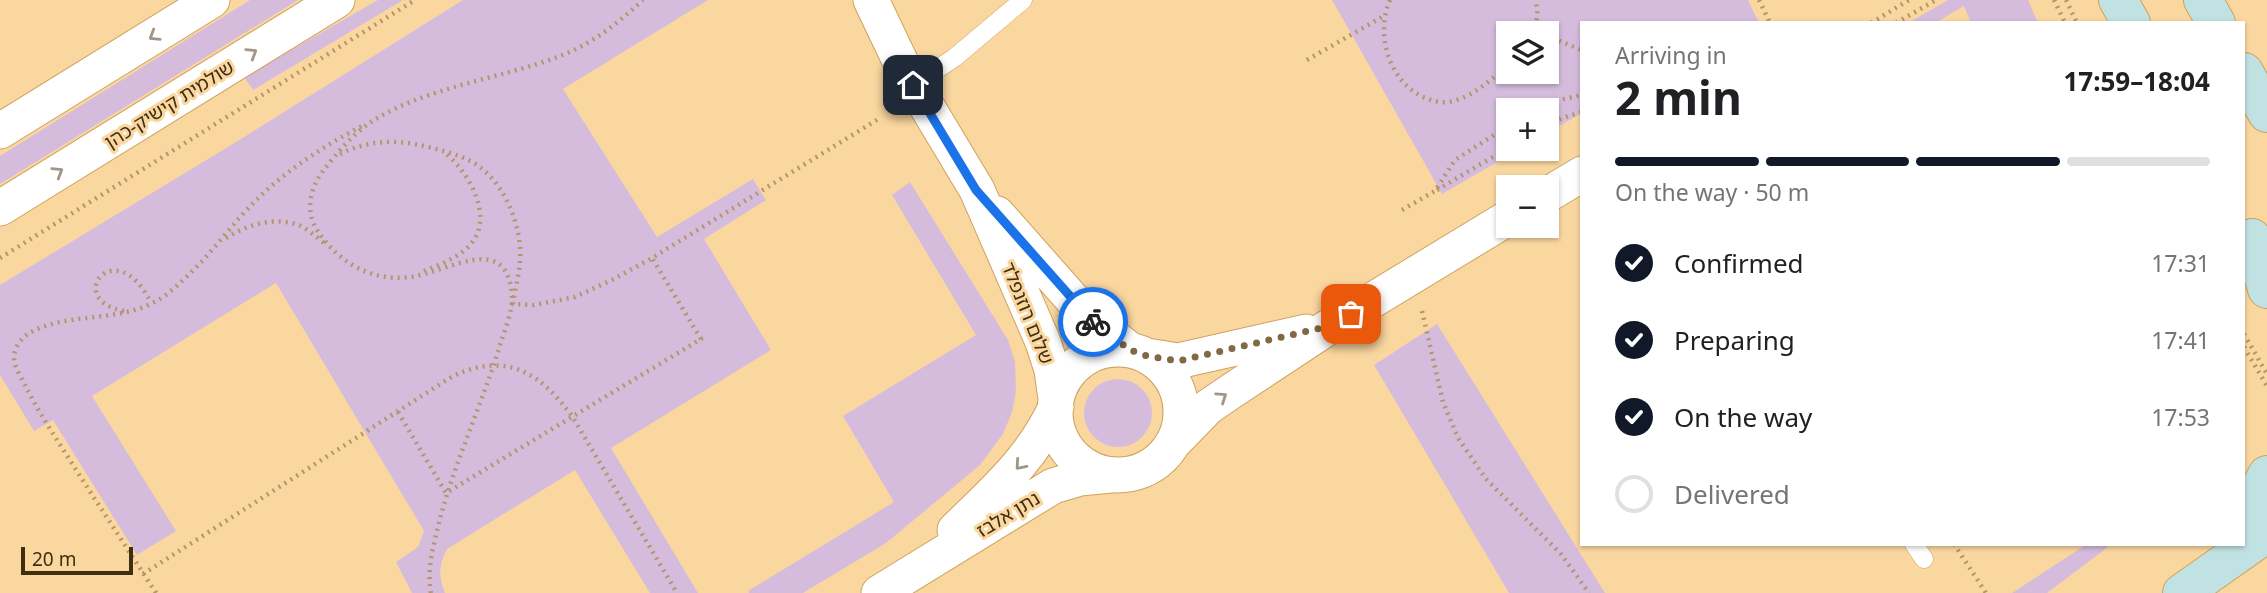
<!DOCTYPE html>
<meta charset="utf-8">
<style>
:root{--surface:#fff;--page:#f2f2f2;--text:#202124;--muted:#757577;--line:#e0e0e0;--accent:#111827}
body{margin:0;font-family:"Noto Sans","Noto Sans Hebrew",sans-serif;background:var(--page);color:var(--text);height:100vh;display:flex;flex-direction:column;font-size:26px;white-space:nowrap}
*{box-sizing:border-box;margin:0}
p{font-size:23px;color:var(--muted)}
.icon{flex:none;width:38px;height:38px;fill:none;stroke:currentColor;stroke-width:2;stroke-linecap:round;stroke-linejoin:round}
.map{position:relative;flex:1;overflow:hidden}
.drawer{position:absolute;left:1580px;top:21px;width:665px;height:525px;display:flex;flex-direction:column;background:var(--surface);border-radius:0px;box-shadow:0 2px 5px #0004}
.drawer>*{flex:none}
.buttons{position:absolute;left:1496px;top:21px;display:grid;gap:14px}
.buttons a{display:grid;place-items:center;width:63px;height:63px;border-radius:0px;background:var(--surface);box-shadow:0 2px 5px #0004;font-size:35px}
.scale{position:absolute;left:21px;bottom:18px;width:112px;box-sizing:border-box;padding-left:7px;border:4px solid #402e11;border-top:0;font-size:19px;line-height:24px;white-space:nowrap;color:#402e11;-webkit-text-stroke:5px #fbd7a0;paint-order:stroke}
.pin{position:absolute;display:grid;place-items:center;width:60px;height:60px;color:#fff;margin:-30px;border-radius:14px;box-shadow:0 4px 10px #0006}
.courier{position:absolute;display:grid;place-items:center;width:70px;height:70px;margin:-35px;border:5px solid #1a73e8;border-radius:50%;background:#fff;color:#222;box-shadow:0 2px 9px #0007}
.headline em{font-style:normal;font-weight:700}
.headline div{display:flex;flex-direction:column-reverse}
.headline{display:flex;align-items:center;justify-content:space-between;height:119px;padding:0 35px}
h1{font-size:46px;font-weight:700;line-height:52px}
.bar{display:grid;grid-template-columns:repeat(4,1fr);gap:10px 7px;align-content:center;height:84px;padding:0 35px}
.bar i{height:9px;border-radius:5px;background:var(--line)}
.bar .selected{background:var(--accent)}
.bar p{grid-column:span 4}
ol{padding:0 35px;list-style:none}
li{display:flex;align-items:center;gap:21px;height:77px}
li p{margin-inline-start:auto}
li .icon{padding:7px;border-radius:50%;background:var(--accent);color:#fff;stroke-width:4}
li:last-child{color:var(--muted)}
li i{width:38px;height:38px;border:4px solid var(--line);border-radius:50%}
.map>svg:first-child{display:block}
.green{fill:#d5bcdd;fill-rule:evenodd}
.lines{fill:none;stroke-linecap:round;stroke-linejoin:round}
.service-casing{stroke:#cea25d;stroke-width:19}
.minor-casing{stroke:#cea25d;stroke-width:37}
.secondary-casing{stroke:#cea25d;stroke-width:40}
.path{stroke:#b39669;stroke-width:4.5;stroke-dasharray:2 5;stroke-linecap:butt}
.service{stroke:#fff;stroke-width:18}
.minor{stroke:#fff;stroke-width:35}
.secondary{stroke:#c1e2e3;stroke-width:38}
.oneway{stroke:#a09688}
.done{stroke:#816943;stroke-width:7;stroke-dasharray:0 12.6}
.route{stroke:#1a73e8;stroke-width:9}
.labels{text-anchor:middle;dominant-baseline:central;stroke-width:6;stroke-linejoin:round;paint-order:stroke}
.street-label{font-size:19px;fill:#402e11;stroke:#fbd7a0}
</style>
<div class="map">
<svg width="2267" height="593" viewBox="0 0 2267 593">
<rect width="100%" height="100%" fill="#fbd7a0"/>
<!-- green -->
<path class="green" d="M250,0H298L0,184V156Z
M378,0H403L253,90L244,77Z
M463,0H708L563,89L657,237L753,179L766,200L704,239L771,350L611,448L698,593H650L575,470L447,549C439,565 438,576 445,593H412L396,562L418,547L424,531L276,283L92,396L176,531L137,555L53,420L34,431L0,375V285L241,139Z
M1332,0H1748L1759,23H1582V113L1547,133V110H1508V149H1520L1442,194ZM1508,33H1547V72H1508Z
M1948,0H2028L2038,23H1971L1964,6L1935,23H1908Z
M910,182L1008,340L1015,362L1016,392L1012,412L1003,434L980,465L886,543L803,593H749L748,591L894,502L843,416L976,335L892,195Z
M1437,324L1605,593H1509L1374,365Z
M1084 413a34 34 0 1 1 68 0a34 34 0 1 1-68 0Z
M2087,544H2112L2047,593H2012Z"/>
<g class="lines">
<!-- service casing -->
<g class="service-casing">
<path id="service" d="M913,85L954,58L1023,0
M1914,544L1924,559"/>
</g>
<!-- minor casing -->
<g class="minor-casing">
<path id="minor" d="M871,0L902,65L977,190L1043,342L1052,370L1056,399
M0,131L212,0
M1547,195L1582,174
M0,208L337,0
M997,214L1089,318L1130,350
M1055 412a63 63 0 1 1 126 0a63 63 0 1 1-126 0Z
M1147,356L1178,361L1306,332
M1172,444L1208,407L1230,392L1330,326L1508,218
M955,530C995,491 1032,459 1056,407
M879,593L1053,486L1080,478L1111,475"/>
</g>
<!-- secondary casing -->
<g class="secondary-casing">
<path id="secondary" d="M2118,0L2131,23
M2203,0L2216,23
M2244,72L2267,113
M2252,238L2267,289
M2244,517L2267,475
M2182,593L2267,533"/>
</g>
<!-- path -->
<path class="path" d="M1390,0C1373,39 1393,95 1440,102C1463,105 1495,79 1508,62
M1759,0L1770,23
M2054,0L2065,23
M2066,0L2077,23
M1871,23L1909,0
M1896,23L1936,0
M1536,25L1557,40L1582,50
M1531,33C1538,22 1539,12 1535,0
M1307,60L1384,16
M1537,110L1564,99L1582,95
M1547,126L1562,118L1582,112
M340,154C368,140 397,139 428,147C444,151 460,155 474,163C504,181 523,227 520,261C519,275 515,290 513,304L534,305L575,297L614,279L652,258L880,118
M1437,190L1508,148
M1402,210L1435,191L1455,160L1508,126
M226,238C247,225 272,217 296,224C306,227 316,237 324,243
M0,258L415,0
M424,271C439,265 455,259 467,248C497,221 470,173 445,153
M124,311C62,300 116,231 151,303
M1422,311L1443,402L1458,438L1486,479L1561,554L1589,593
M2244,334L2267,374
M2244,347L2267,386
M398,412L446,493L701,339L652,258
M1954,544L1986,593
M143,574L453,376C507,351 540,373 572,416L677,593
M156,593C130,553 104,513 78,473C60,444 41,417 26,387C22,378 14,367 14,358C14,347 22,337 31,332C74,310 127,325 167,294C195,272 217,244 240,217C275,178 316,150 362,126
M431,593C427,572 432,551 437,531C452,467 481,408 500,345C505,329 513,311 512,294C506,231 448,272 410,277C371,282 338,262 317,230C305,211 310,188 323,171C336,154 353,134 371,122C425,87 500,79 560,56C592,44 618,23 643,0"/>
<!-- service -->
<use href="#service" class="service"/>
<!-- minor -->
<use href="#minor" class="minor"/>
<!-- secondary -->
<use href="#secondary" class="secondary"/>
</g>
<!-- one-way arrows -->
<defs><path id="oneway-chevron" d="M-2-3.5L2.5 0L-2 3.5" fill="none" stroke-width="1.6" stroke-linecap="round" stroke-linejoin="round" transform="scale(1.75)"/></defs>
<g class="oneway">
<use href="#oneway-chevron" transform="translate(154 36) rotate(148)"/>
<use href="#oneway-chevron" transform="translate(252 53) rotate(-32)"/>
<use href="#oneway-chevron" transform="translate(58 172) rotate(-32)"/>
<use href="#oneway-chevron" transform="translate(1222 397) rotate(-34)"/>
<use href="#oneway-chevron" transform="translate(1020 465) rotate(131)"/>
</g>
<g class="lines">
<!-- done -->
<path class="done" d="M1093,322L1130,350L1147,356L1178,361L1330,326L1351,314"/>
<!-- route -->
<path class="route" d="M913,85L976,190L1093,322"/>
</g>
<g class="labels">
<!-- street labels -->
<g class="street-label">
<text transform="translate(169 104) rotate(-32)">שולמית קישיק-כהן</text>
<text transform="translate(1028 313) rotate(68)">שלום רוזנפלד</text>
<text transform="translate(1008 514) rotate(-31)">נתן אלבז</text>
</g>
</g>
</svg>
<div class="buttons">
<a><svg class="icon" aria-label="layers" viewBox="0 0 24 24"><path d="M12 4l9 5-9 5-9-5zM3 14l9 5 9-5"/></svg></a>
<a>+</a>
<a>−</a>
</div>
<div class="scale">20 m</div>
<div class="pin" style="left:1351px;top:314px;background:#ea580c"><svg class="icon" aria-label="bag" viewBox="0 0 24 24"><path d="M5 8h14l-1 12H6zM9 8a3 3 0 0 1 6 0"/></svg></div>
<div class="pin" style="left:913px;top:85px;background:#1f2937"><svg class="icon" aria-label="home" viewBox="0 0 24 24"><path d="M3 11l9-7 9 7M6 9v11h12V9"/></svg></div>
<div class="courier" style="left:1093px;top:322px"><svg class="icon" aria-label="bike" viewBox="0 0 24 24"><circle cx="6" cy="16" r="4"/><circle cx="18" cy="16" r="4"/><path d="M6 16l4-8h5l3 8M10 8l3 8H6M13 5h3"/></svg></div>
<section class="drawer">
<div class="headline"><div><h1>2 min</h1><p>Arriving in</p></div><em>17:59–18:04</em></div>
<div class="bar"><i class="selected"></i><i class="selected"></i><i class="selected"></i><i></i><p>On the way · 50 m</p></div>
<ol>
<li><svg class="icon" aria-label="check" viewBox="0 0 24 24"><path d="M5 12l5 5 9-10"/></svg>Confirmed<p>17:31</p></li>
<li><svg class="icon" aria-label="check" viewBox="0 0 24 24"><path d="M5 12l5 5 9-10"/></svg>Preparing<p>17:41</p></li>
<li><svg class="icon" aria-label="check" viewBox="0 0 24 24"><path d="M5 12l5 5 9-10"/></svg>On the way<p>17:53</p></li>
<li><i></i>Delivered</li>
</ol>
</section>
</div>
